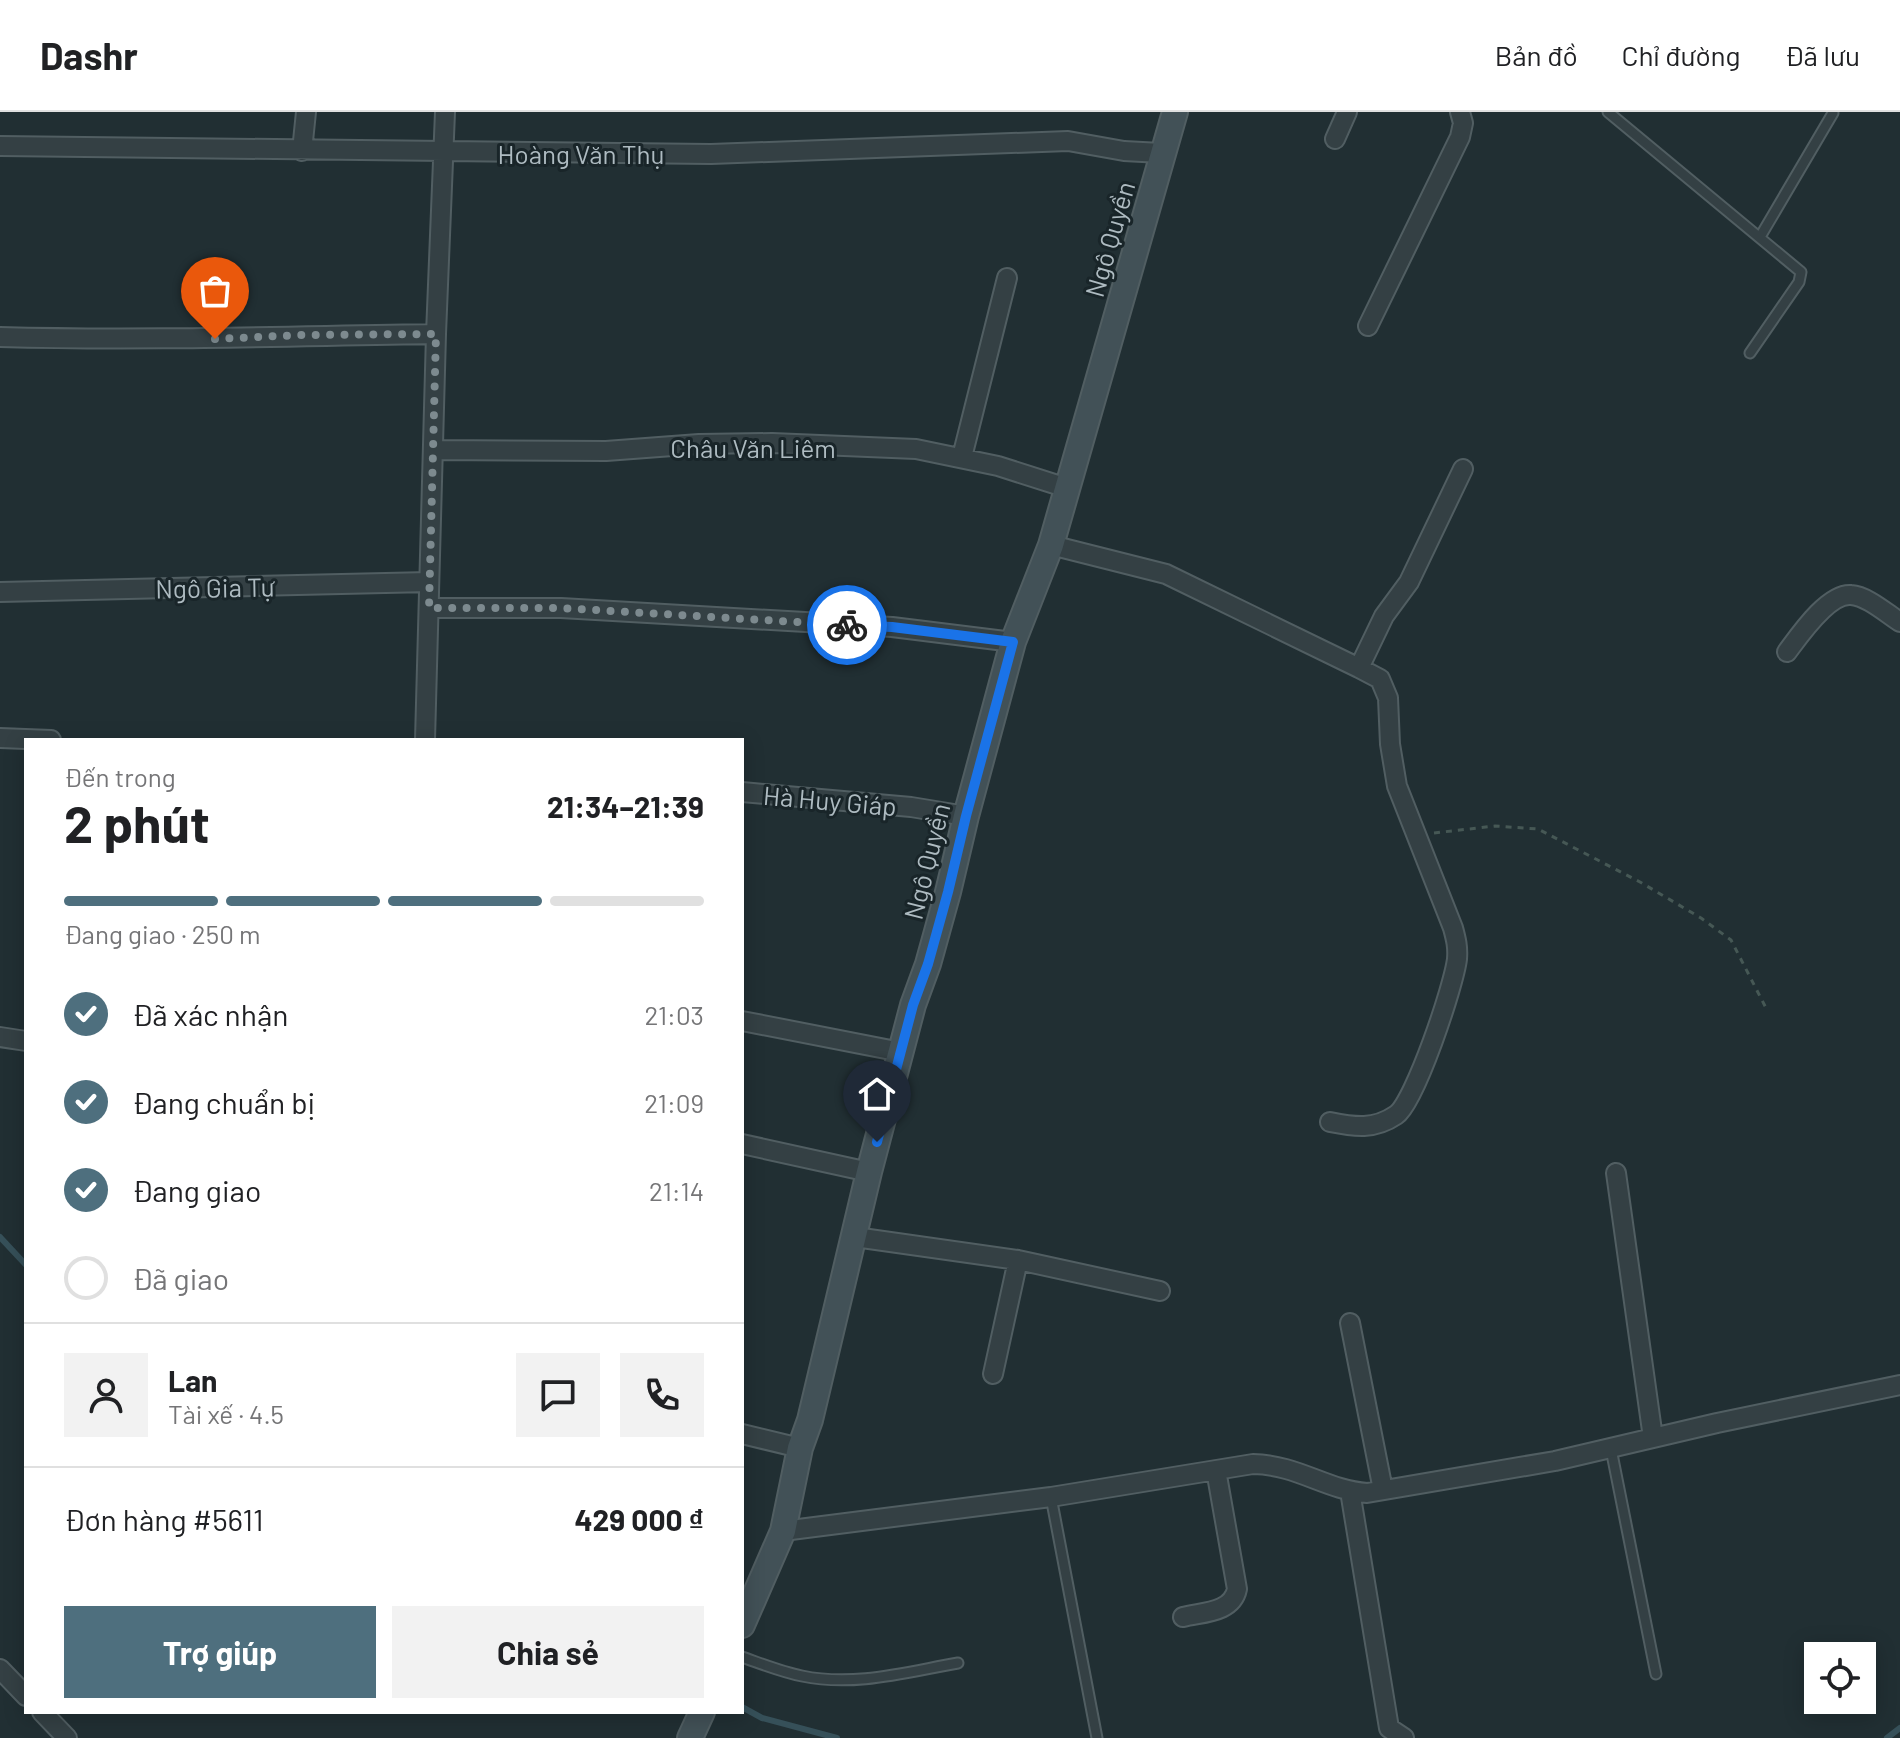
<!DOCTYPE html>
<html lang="vi">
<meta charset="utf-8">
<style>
:root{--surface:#fff;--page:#f2f2f2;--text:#202124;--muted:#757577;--line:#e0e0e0;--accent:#4e6f7e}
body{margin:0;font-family:Barlow,sans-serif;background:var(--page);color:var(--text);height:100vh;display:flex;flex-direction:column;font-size:30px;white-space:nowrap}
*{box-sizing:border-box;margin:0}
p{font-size:26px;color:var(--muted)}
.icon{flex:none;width:44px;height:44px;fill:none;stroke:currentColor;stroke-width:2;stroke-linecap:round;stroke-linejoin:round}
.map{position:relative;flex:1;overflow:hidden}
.drawer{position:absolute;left:24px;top:626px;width:720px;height:976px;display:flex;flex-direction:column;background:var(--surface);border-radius:0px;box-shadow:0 4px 20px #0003}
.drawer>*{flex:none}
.tools{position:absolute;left:1804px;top:1530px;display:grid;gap:16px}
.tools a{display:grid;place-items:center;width:72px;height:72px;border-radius:0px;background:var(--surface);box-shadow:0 4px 20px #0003;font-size:40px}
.pin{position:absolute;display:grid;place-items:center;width:68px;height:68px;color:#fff;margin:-82px -34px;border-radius:50% 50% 50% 0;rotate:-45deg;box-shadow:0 0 8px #0007}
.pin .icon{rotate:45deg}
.courier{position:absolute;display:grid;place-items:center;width:80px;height:80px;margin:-40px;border:6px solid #1a73e8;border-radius:50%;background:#fff;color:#222;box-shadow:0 2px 10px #0007}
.overview em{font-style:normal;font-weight:700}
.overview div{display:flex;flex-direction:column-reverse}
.overview{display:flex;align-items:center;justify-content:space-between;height:136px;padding:0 40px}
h1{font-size:52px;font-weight:700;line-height:60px}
.bar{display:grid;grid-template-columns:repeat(4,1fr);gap:12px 8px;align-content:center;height:96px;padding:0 40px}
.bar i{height:10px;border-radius:6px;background:var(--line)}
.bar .current{background:var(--accent)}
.bar p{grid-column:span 4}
.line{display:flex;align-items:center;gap:20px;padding:0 40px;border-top:2px solid var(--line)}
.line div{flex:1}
.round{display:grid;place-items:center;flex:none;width:84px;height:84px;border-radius:0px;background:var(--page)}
ol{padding:0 40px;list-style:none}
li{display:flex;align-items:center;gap:24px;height:88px}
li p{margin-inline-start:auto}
li .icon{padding:8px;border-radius:50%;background:var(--accent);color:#fff;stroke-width:4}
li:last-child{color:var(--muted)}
li i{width:44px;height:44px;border:4px solid var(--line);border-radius:50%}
.action{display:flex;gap:16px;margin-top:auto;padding:16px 40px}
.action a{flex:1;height:92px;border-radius:0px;background:var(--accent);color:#fff;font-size:32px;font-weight:700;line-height:92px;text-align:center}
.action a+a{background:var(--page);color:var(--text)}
header{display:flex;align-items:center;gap:48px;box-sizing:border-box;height:112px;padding:0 40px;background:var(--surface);border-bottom:2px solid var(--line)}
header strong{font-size:38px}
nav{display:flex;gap:44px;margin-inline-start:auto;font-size:28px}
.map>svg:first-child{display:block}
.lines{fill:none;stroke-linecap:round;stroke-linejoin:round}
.stream{stroke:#365059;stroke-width:6}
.lane-casing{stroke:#515e62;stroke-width:13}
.street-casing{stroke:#515e62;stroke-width:22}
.secondary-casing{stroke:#515e62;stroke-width:28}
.path{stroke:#465855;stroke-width:3;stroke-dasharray:6 6;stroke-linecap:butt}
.lane{stroke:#344044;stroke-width:9}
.street{stroke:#344044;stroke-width:18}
.secondary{stroke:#425157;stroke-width:24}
.done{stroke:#7d8a8f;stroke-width:8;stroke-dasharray:0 14.4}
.route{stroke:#1a73e8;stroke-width:10}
.labels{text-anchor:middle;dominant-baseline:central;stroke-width:6;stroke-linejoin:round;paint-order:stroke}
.street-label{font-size:26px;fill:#aebbc1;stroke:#192529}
</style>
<header>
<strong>Dashr</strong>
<nav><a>Bản đồ</a><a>Chỉ đường</a><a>Đã lưu</a></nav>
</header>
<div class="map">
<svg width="1900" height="1626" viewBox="0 0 1900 1626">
<rect width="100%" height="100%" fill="#212f33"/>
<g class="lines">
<!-- stream -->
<path class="stream" d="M0,1125L26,1153
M742,1595L762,1606L837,1626
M1887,1626L1900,1616"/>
<!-- lane casing -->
<g class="lane-casing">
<path id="lane" d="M1608,0L1801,160L1799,170L1750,241
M1760,125L1833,1
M1611,1337L1656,1562
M1051,1385L1097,1626
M742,1545C762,1552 782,1560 802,1564C855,1575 906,1560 958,1551"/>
</g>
<!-- street casing -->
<g class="street-casing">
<path id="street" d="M1335,27L1347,0
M0,34L711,42L1068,29L1124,39L1161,41
M302,39L306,0
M1368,214L1460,25L1463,11L1460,0
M0,225C145,229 290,224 436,222
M434,338L606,339L699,332L772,331L916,337L998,354L1067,376
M962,345L1007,166
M1051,433L1166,462L1359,556
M0,480L429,470
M429,496H561L892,515L1013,530
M1787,540C1799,524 1828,481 1851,483C1867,484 1886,501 1900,510
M0,626L51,628
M425,628L436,222L445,0
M742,680L911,695L966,704
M742,909L901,940
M0,925L26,929
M1330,1010C1355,1015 1374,1018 1396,1003C1415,990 1454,873 1457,847C1458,835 1456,827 1453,816L1397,674L1390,632L1388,586L1380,567L1359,556L1384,504L1409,470L1463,357
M742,1032L869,1060
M1616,1061L1653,1326
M855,1125L1018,1148L1160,1179
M1350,1211L1383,1378
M993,1262L1018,1148
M742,1322L800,1336
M1350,1379L1389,1616L1404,1626
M783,1419L1051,1385L1253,1352C1298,1353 1326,1378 1367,1381L1555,1349L1717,1311L1900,1273
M1183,1505C1203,1500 1232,1501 1237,1477L1216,1358
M0,1557L26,1584
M42,1600L67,1626"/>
</g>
<!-- secondary casing -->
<g class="secondary-casing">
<path id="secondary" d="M742,1513L783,1419L800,1336L810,1308L869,1060L913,893L928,852L948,780L966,704L1013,530L1051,433L1175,0
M690,1626L702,1600"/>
</g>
<!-- path -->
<path class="path" d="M1434,721L1495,714L1538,717L1640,770L1701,806L1731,828L1766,896"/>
<!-- lane -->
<use href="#lane" class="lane"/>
<!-- street -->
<use href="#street" class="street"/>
<!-- secondary -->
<use href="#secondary" class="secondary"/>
</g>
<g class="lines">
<!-- done -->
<path class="done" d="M215,227L301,223L436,222L429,496H561L847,513"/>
<!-- route -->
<path class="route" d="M847,513L892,515L1013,530L966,704L948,780L928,852L913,893L877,1030"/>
</g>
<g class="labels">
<!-- street labels -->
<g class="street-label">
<text x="581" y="41">Hoàng Văn Thụ</text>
<text transform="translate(1109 127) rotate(-74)">Ngô Quyền</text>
<text x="753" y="335">Châu Văn Liêm</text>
<text transform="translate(215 475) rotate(-1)">Ngô Gia Tự</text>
<text transform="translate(830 688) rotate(5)">Hà Huy Giáp</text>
<text transform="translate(926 749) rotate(-76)">Ngô Quyền</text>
</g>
</g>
</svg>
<div class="tools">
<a><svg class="icon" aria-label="locate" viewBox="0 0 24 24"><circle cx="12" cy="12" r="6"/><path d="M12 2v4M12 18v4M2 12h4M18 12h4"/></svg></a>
</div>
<div class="pin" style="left:215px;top:227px;background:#ea580c"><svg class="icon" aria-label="bag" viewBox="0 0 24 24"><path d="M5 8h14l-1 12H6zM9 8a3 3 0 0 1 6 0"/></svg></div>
<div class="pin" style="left:877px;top:1030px;background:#1f2937"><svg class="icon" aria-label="home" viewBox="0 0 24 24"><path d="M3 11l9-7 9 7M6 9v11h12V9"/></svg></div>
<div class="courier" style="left:847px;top:513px"><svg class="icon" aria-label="bike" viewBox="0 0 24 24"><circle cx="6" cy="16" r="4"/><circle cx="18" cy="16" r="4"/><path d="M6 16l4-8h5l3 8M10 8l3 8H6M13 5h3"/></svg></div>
<section class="drawer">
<div class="overview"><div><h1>2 phút</h1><p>Đến trong</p></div><em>21:34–21:39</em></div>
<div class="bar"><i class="current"></i><i class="current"></i><i class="current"></i><i></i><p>Đang giao · 250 m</p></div>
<ol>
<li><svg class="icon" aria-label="check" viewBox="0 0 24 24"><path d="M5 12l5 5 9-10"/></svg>Đã xác nhận<p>21:03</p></li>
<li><svg class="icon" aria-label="check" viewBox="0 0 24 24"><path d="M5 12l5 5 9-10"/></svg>Đang chuẩn bị<p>21:09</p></li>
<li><svg class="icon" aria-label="check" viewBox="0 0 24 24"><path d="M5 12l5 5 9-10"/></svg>Đang giao<p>21:14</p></li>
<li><i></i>Đã giao</li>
</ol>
<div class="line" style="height:144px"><a class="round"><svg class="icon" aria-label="person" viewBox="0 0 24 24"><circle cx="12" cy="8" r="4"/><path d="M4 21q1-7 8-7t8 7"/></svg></a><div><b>Lan</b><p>Tài xế · 4.5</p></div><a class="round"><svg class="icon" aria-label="chat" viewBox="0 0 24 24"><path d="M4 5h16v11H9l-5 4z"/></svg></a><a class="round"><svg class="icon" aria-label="phone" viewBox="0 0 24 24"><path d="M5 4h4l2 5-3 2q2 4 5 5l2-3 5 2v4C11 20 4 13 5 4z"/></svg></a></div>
<div class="line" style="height:104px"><div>Đơn hàng #5611</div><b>429 000 ₫</b></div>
<div class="action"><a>Trợ giúp</a><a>Chia sẻ</a></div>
</section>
</div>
